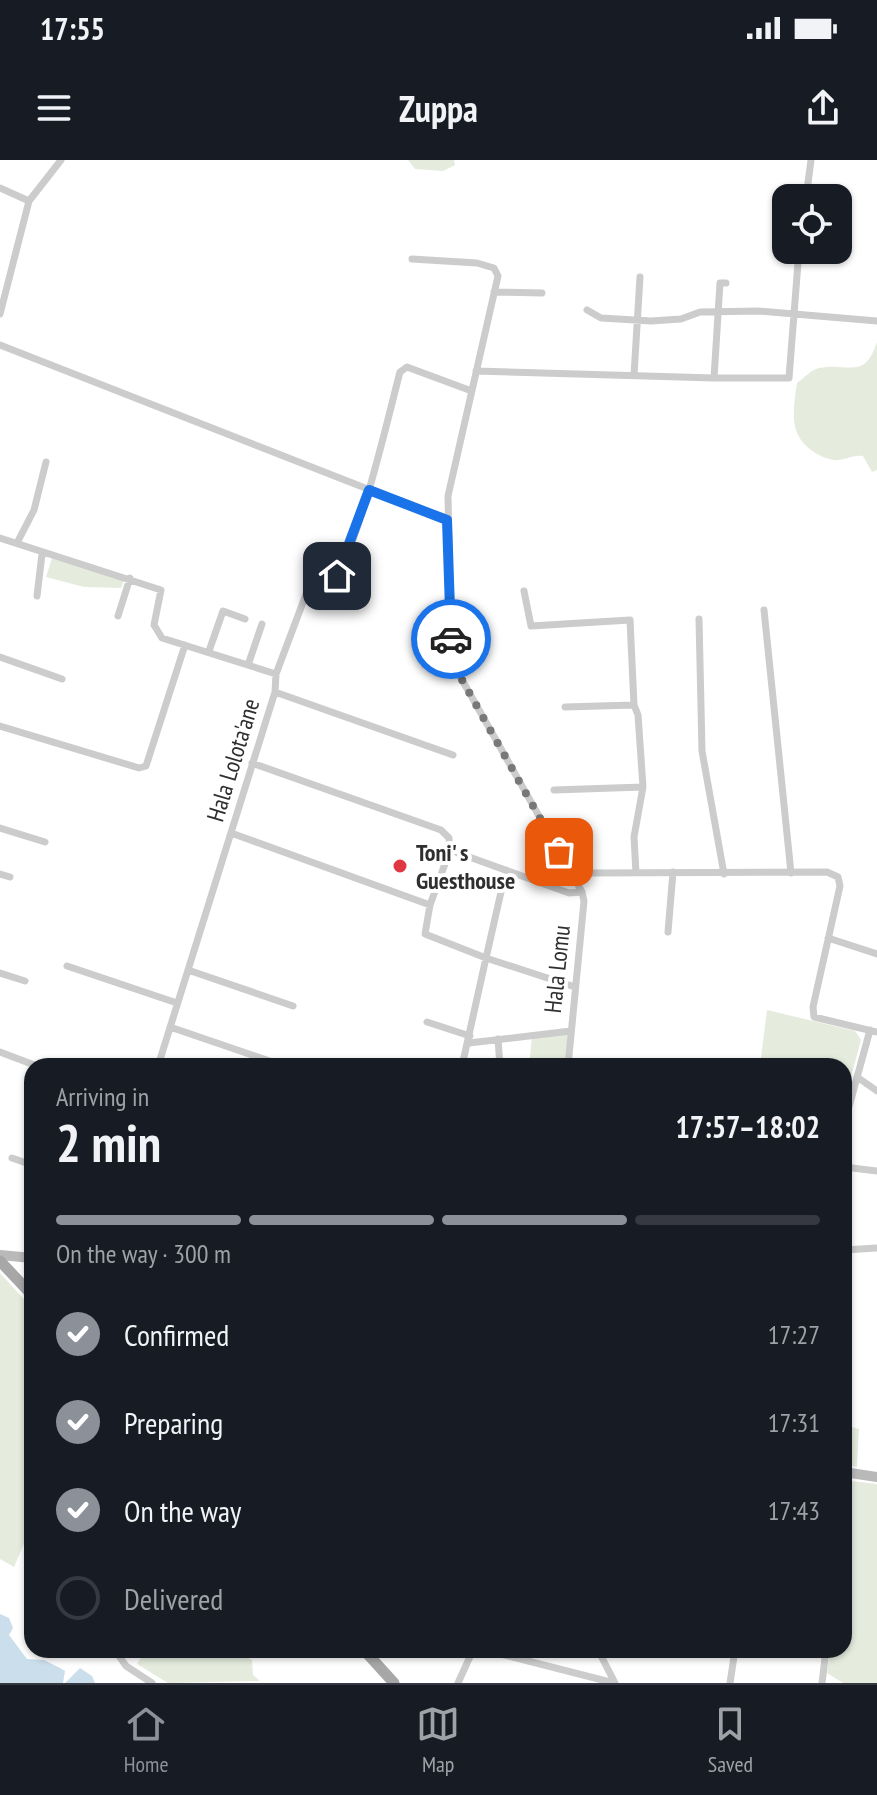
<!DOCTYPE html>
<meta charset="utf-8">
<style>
:root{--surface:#171b24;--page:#242831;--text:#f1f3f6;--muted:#9ea1a6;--line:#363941;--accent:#8c9099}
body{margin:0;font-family:"PT Sans Narrow",sans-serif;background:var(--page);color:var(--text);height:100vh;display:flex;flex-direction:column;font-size:30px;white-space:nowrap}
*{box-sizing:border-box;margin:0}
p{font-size:26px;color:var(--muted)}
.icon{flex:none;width:44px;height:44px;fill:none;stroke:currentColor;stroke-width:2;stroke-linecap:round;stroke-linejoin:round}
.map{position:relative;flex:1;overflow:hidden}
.side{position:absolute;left:24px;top:898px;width:828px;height:600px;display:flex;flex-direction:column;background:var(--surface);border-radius:24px;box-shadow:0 2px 6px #0004}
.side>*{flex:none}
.fabs{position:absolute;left:772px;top:24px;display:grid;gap:16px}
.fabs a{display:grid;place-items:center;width:80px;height:80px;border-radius:16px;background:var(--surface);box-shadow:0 2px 6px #0004;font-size:40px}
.pin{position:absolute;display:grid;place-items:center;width:68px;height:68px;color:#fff;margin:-34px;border-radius:16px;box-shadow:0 4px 12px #0006}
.courier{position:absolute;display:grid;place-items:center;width:80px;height:80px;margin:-40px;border:6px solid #1a73e8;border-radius:50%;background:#fff;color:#222;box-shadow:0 2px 10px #0007}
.head em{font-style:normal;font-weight:800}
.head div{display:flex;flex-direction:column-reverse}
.head{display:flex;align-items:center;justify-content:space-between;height:136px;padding:0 32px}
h1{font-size:52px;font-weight:800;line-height:60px}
.bar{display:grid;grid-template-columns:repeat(4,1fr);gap:12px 8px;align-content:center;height:96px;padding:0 32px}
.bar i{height:10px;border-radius:6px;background:var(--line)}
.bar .active{background:var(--accent)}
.bar p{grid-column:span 4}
ol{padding:0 32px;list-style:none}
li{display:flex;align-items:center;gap:24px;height:88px}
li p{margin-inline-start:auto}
li .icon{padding:8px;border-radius:50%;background:var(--accent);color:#fff;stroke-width:4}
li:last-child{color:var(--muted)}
li i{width:44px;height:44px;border:4px solid var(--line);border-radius:50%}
.status{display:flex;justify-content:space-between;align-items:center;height:56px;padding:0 40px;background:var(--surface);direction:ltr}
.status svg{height:22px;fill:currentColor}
header{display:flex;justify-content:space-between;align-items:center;height:104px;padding:0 32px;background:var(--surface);font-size:36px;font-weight:800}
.tab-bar{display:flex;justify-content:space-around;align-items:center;height:112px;border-top:2px solid var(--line);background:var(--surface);font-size:22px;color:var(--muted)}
.tab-bar a{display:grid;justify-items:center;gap:4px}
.tab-bar .active{color:var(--accent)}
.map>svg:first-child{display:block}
.green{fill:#e5ecde}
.water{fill:#cbdeeb}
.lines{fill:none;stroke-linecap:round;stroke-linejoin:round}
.minor{stroke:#ccc;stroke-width:7}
.secondary{stroke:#b9b9b9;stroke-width:10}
.primary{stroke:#a7a7a7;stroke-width:11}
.done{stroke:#787878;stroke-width:8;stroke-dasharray:0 14.4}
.route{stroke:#1a73e8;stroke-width:10}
.poi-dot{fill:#df3842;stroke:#fff;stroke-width:3}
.labels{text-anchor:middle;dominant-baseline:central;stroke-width:8;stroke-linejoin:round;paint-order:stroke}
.street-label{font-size:24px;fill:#2f2f2f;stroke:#fff}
.poi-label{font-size:24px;font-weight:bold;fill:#2f2f2f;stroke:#fff;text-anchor:start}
</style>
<div class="status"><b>17:55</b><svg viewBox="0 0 49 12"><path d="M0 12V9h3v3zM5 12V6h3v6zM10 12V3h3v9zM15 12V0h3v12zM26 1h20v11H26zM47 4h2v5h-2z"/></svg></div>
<header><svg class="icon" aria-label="menu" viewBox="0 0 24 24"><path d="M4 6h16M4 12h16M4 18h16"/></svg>Zuppa<svg class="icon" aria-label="share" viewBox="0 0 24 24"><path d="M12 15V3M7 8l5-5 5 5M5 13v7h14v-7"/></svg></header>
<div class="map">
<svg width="877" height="1523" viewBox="0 0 877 1523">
<rect width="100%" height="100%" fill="#fff"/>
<!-- green -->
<path class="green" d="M408,0H454L455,5L443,11L415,9Z
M877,182V310L872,312L863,296C853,295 848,299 838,300C831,301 820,296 814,292C788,275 793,251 797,223C804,218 811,210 819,208C849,202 864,221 877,182Z
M52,398L124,420L121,428L84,427L46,417Z
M767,850L855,871L861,880L844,943V906H760Z
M568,873L566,906H529L532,876Z
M0,1113L32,1148V1365L14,1407L0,1399Z
M844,1265L859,1269L857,1307L844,1304Z
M850,1321L877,1324V1523H843L827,1513L830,1490H844V1354Z
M146,1490H233L252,1500L253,1515L260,1521L168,1523L137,1504Z"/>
<!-- water -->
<path class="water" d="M0,1454L9,1458L13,1468L9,1475L27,1499L44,1500L60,1508L65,1511L63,1523H0Z
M80,1508L92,1516L95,1523H65Z"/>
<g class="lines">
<!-- minor -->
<path class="minor" d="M0,28L29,41
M806,38L811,0
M412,99L477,103L494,108L498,116L448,336L451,491L457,511L582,732L584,741L568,906
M726,123H720L714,218H789L799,90
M494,132L542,133
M587,150L601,158L651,161L681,159L700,152L759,151L877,161
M0,154L29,41L61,0
M0,185L447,360
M476,211L714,218
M634,215L640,117
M0,378L161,430L154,465L162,478L276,514
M17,383L34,350L46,302
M524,431L531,466L630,460L634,545
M37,436L42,394
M764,450L791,713
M118,456L130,418
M699,459L702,591L724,714
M209,491L223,451L245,459
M0,497L62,519
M248,505L262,464
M275,532L453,595
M565,547L634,545L638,555L643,627L634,677L636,713
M0,566L139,608L146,606L185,485
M252,603L441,670L449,678L450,690L569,733L582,732
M554,630L643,627
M0,668L45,682
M231,673L430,745
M450,690L430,745L425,774L486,798L462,906
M506,710L486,798L575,827
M0,714L10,717
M574,718L591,713L827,712L838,717L840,726L813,847L814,857L877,872
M668,772L673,712
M828,778L877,794
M67,806L177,843
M188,810L293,846
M0,813L25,821
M427,862L470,876
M170,867L284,906
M498,879L500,906
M469,883L571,871
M0,892L37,906
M158,906L275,532L276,514L311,421L320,417L331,420C354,408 391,245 400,212L407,207L469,230
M857,917L877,931
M844,965L870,870
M12,998L32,1005
M844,1007L877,1011
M844,1090L877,1088
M115,1490L126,1506L152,1523
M485,1490L614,1523
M598,1490L615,1523
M458,1523L473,1490
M730,1523L735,1490
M822,1523L826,1490"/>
<!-- secondary -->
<path class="secondary" d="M0,1095L32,1098
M844,1312L877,1317"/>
<!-- primary -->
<path class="primary" d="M0,1101L32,1135
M364,1490L394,1523"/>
</g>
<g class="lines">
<!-- done -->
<path class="done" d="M451,479L457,511L559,692"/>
<!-- route -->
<path class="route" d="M337,416L369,330L447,360L451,479"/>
</g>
<!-- markers -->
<circle class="poi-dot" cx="400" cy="706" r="8"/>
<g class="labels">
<!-- street labels -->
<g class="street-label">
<text transform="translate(233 600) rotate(-73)">Hala Lolota'ane</text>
<text transform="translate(557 809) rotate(-84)">Hala Lomu</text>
</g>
<!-- poi labels -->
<g class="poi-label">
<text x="416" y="692">Toni' s<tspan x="416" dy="28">Guesthouse</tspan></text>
</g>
</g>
</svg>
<div class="fabs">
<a><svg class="icon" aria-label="locate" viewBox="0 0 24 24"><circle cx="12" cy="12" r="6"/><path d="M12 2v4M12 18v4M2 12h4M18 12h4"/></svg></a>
</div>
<div class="pin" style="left:559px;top:692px;background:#ea580c"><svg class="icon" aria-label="bag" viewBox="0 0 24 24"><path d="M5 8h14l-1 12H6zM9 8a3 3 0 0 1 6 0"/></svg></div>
<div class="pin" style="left:337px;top:416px;background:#1f2937"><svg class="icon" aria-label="home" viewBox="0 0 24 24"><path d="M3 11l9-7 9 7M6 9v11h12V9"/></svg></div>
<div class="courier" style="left:451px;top:479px"><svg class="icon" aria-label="car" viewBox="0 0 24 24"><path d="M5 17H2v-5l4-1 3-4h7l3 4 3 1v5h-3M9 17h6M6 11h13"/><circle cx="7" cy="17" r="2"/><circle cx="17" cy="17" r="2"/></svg></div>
<section class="side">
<div class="head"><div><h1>2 min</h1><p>Arriving in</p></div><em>17:57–18:02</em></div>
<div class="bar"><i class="active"></i><i class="active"></i><i class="active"></i><i></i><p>On the way · 300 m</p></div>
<ol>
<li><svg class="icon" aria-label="check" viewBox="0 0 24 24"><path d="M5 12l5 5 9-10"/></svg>Confirmed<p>17:27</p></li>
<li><svg class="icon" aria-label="check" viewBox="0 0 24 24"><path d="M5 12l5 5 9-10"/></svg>Preparing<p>17:31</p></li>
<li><svg class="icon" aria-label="check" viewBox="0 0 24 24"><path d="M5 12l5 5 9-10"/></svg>On the way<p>17:43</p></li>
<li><i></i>Delivered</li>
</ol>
</section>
</div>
<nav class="tab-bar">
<a class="active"><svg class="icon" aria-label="home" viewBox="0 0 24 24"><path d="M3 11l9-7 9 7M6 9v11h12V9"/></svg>Home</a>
<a><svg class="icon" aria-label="map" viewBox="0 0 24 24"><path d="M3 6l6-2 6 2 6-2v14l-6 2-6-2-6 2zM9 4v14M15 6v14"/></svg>Map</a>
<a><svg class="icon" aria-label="saved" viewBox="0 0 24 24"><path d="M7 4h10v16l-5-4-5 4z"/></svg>Saved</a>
</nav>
